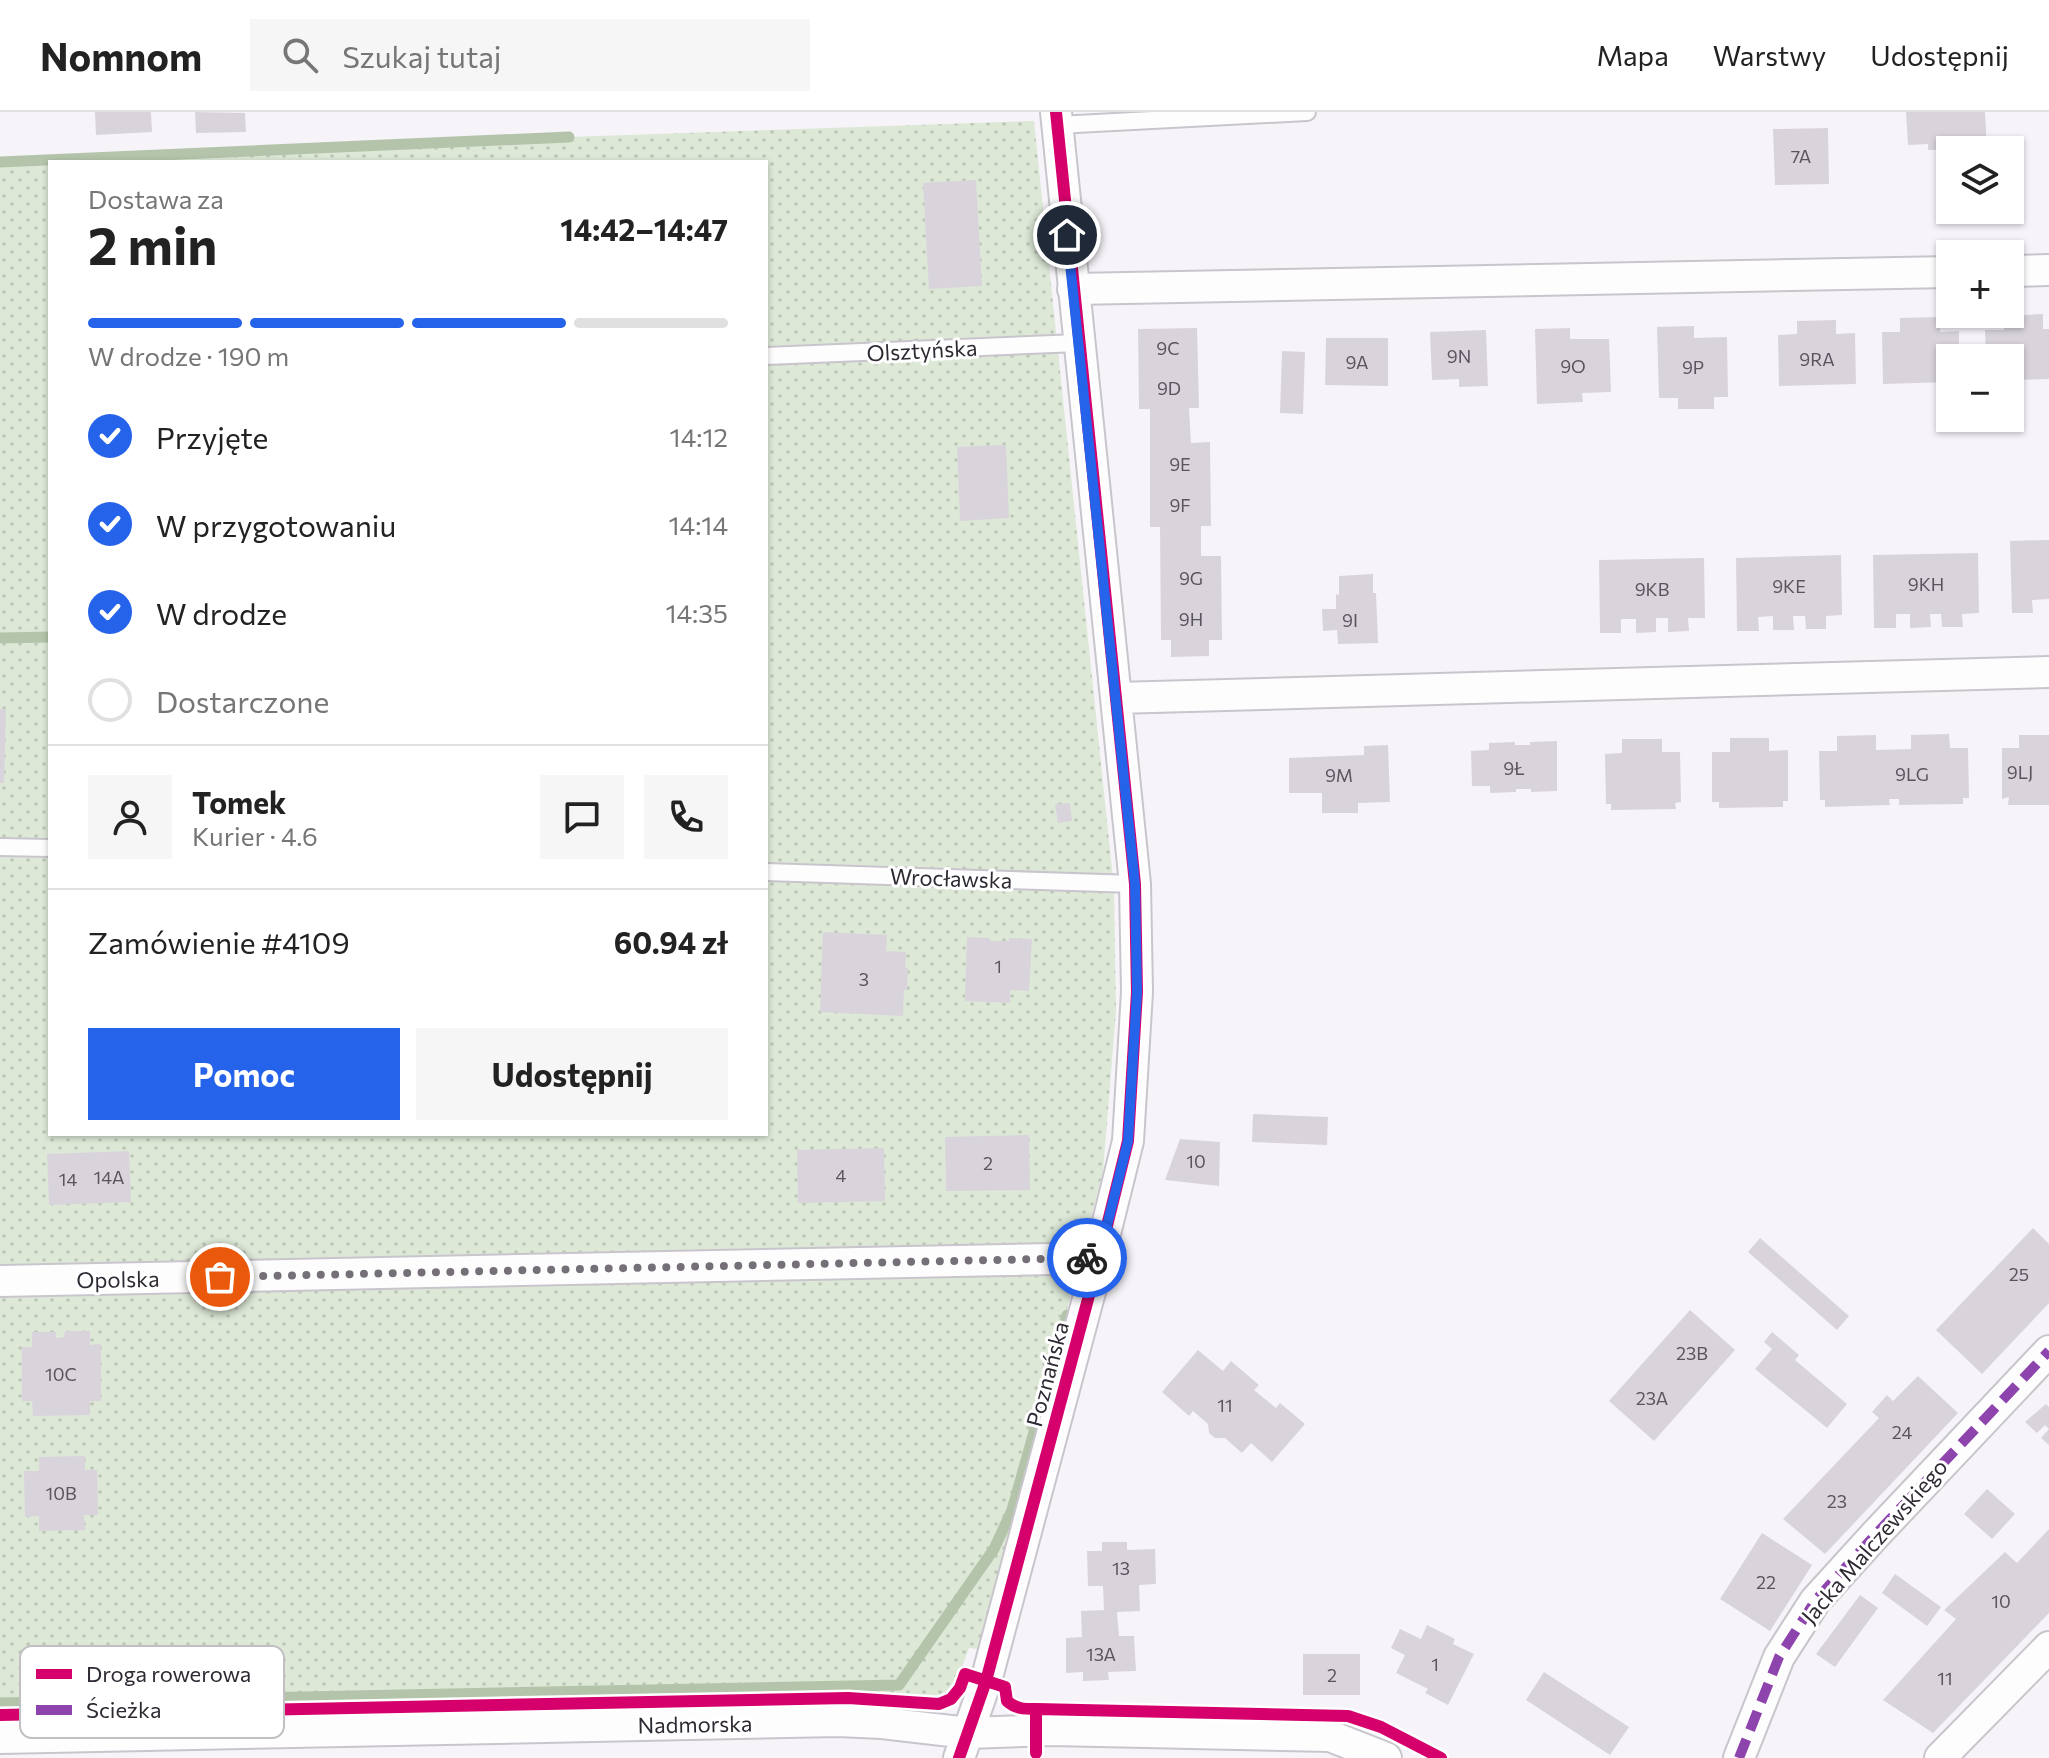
<!DOCTYPE html>
<html lang="pl">
<meta charset="utf-8">
<style>
:root{--surface:#fff;--page:#f6f6f6;--text:#222;--muted:#767676;--line:#e0e0e0;--accent:#2563eb}
body{margin:0;font-family:Commissioner,sans-serif;background:var(--page);color:var(--text);height:100vh;display:flex;flex-direction:column;font-size:30px;white-space:nowrap}
*{box-sizing:border-box;margin:0}
p{font-size:26px;color:var(--muted)}
.icon{flex:none;width:44px;height:44px;fill:none;stroke:currentColor;stroke-width:2;stroke-linecap:round;stroke-linejoin:round}
.map{position:relative;flex:1;overflow:hidden}
.drawer{position:absolute;left:48px;top:48px;width:720px;height:976px;display:flex;flex-direction:column;background:var(--surface);border-radius:0px;box-shadow:0 2px 6px #0004}
.drawer>*{flex:none}
.fabs{position:absolute;left:1936px;top:24px;display:grid;gap:16px}
.fabs a{display:grid;place-items:center;width:88px;height:88px;border-radius:0px;background:var(--surface);box-shadow:0 2px 6px #0004;font-size:40px}
.pin{position:absolute;display:grid;place-items:center;width:68px;height:68px;color:#fff;margin:-34px;border:4px solid #fff;border-radius:50%;box-shadow:0 2px 8px #0007}
.courier{position:absolute;display:grid;place-items:center;width:80px;height:80px;margin:-40px;border:6px solid #2563eb;border-radius:50%;background:#fff;color:#222;box-shadow:0 2px 10px #0007}
.summary em{font-style:normal;font-weight:700}
.summary div{display:flex;flex-direction:column-reverse}
.summary{display:flex;align-items:center;justify-content:space-between;height:136px;padding:0 40px}
h1{font-size:52px;font-weight:700;line-height:60px}
.bar{display:grid;grid-template-columns:repeat(4,1fr);gap:12px 8px;align-content:center;height:96px;padding:0 40px}
.bar i{height:10px;border-radius:6px;background:var(--line)}
.bar .on{background:var(--accent)}
.bar p{grid-column:span 4}
.line{display:flex;align-items:center;gap:20px;padding:0 40px;border-top:2px solid var(--line)}
.line div{flex:1}
.round{display:grid;place-items:center;flex:none;width:84px;height:84px;border-radius:0px;background:var(--page)}
ol{padding:0 40px;list-style:none}
li{display:flex;align-items:center;gap:24px;height:88px}
li p{margin-inline-start:auto}
li .icon{padding:8px;border-radius:50%;background:var(--accent);color:#fff;stroke-width:4}
li:last-child{color:var(--muted)}
li i{width:44px;height:44px;border:4px solid var(--line);border-radius:50%}
.primary-button{display:flex;gap:16px;margin-top:auto;padding:16px 40px}
.primary-button a{flex:1;height:92px;border-radius:0px;background:var(--accent);color:#fff;font-size:32px;font-weight:700;line-height:92px;text-align:center}
.primary-button a+a{background:var(--page);color:var(--text)}
header{display:flex;align-items:center;gap:48px;box-sizing:border-box;height:112px;padding:0 40px;background:var(--surface);border-bottom:2px solid var(--line)}
header strong{font-size:38px}
nav{display:flex;gap:44px;margin-inline-start:auto;font-size:28px}
.search{width:560px;height:72px;background:var(--page);display:flex;align-items:center;gap:20px;box-sizing:border-box;padding:0 28px;border-radius:0px;color:var(--muted);font-size:30px}
.map>svg:first-child{display:block}
.green{fill:url(#green-dots);fill-rule:evenodd}
.lines{fill:none;stroke-linecap:round;stroke-linejoin:round}
.stream{stroke:#b4c4ab;stroke-width:11}
.building{fill:#d9d4dc}
.lane-casing{stroke:#c9c5cc;stroke-width:20}
.street-casing{stroke:#c9c5cc;stroke-width:34}
.lane{stroke:#fefdfe;stroke-width:16}
.street{stroke:#fefdfe;stroke-width:30}
.quiet{stroke:#8e44ad;stroke-width:10;stroke-dasharray:20 10;stroke-linecap:butt}
.cycleway-casing{stroke:#fff;stroke-width:17}
.cycleway{stroke:#d6006c;stroke-width:12}
.done{stroke:#757078;stroke-width:8;stroke-dasharray:0 14.4}
.route{stroke:#2563eb;stroke-width:10}
.labels{text-anchor:middle;dominant-baseline:central;stroke-width:6;stroke-linejoin:round;paint-order:stroke}
.number-label{font-size:18px;fill:#5a545d}
.street-label{font-size:22px;fill:#2f2933;stroke:#fff}
.key{fill:#fff;stroke:#c1bfc2;stroke-width:2}
.key-label{font-size:22px;fill:#2f2933}
</style>
<header>
<strong>Nomnom</strong>
<div class="search"><svg class="icon" aria-label="search" viewBox="0 0 24 24"><circle cx="10" cy="10" r="6"/><path d="M15 15l6 6"/></svg>Szukaj tutaj</div>
<nav><a>Mapa</a><a>Warstwy</a><a>Udostępnij</a></nav>
</header>
<div class="map">
<svg width="2049" height="1646" viewBox="0 0 2049 1646">
<defs>
<pattern id="green-dots" width="8" height="8" patternUnits="userSpaceOnUse" patternTransform="scale(2)"><rect width="8" height="8" fill="#dde8d7"/><path d="M2 2h.1M6 6h.1" fill="none" stroke="#bec7b9" stroke-width="1.8" stroke-linecap="round"/></pattern>
</defs>
<rect width="100%" height="100%" fill="#f7f4f9"/>
<!-- green -->
<path class="green" d="M1034,9L1114,776L1116,899L1103,1060L978,1537L969,1536L955,1574L943,1585L930,1588L914,1584L849,1580L0,1597V50L569,25ZM50,50H766V1022H50Z"/>
<g class="lines">
<!-- stream -->
<path class="stream" d="M0,50L569,25
M0,526L50,525
M0,1591L899,1573L994,1437L1012,1398L1067,1203"/>
</g>
<!-- building -->
<path class="building" d="M95,0H151L152,20L96,23Z
M195,0L245,1L246,20L196,21Z
M1906,0H1985L1987,36L1928,38V32L1908,33Z
M1828,16L1829,72L1775,73L1773,17Z
M976,68L982,174L929,177L923,71Z
M2043,202V217H2049V267L2010,268V246H1986L1985,218H2004L2003,204Z
M1940,205V220L1959,219V246H1950V270L1883,272L1882,220H1900V206Z
M1836,208V222L1855,221L1856,272L1779,274L1778,223L1797,222V209Z
M1694,214V226L1727,225L1728,285H1714V297H1678V286H1659L1657,215Z
M1197,216L1199,296H1189L1191,331L1210,330L1211,414H1201V444H1221L1222,528H1209V544L1171,545V528H1161L1160,415H1150V297H1139L1138,217Z
M1570,216V227H1609L1611,280L1582,281L1583,290L1537,292L1535,217Z
M1486,218L1488,274L1459,275V267L1432,268L1430,220Z
M1326,226H1388V274L1325,273Z
M1282,239L1305,240L1303,302L1280,301Z
M1006,333L1009,406L960,409L957,335Z
M2047,428H2049V487L2032,488L2033,501H2012L2010,429Z
M1978,441L1979,501L1962,502L1963,515H1942L1941,502H1930L1931,515L1910,516V502H1896V516H1874L1873,443Z
M1841,443L1842,503L1826,504V517H1806L1805,504H1793L1794,518H1773V504L1758,505L1759,519H1737L1736,446Z
M1704,446L1705,506H1688L1689,519L1668,520V506H1656V520L1636,521V507H1621V521H1600L1599,448Z
M1373,462V481H1376L1378,531L1338,532L1337,518L1323,519L1322,497H1336V482L1339,483V464Z
M0,597H6L4,671H0Z
M1949,622L1950,636H1968L1969,686H1963V692L1899,693V687H1889L1890,693L1825,695V688H1820L1819,639H1837V624L1876,623V638L1911,637V623Z
M2019,623H2049V693H2008L2009,685L2002,687V636H2019Z
M1730,626H1769V639L1788,638V689H1783V695L1719,696V690H1712V640H1730Z
M1622,627H1662V640H1680L1681,690L1675,691L1676,697L1611,698V692H1606L1605,642L1622,641Z
M1557,629V679L1531,680V677H1516V680L1490,681V674H1472L1471,639L1489,638V631L1515,630V633H1530V630Z
M1388,633L1390,690L1358,691V701H1322V681H1289V646L1364,643V634Z
M1070,691L1072,709L1058,711L1055,692Z
M823,820L887,823L886,839L906,840L905,856H908L907,878H904L903,904L820,900Z
M967,825L990,826V829H1009V826L1032,827L1029,879L1010,878V891L965,889Z
M1253,1002L1328,1005L1327,1033L1252,1030Z
M1029,1023L1030,1078L946,1079L945,1025Z
M1180,1027L1220,1030L1219,1074L1165,1068Z
M884,1036L885,1089L798,1091L797,1038Z
M129,1039L131,1090L49,1093L47,1042Z
M2033,1116L2049,1132V1191L1982,1262L1936,1218Z
M1760,1126L1849,1204L1837,1218L1748,1140Z
M1690,1198L1735,1238L1654,1329L1609,1289Z
M65,1219H90V1233L101,1232V1289H90V1303L33,1304L32,1289H22V1235H32V1220H56V1226L64,1225Z
M1772,1220L1799,1243L1795,1248L1847,1292L1827,1316L1755,1257L1772,1237L1764,1230Z
M1198,1238L1223,1259L1231,1249L1259,1273L1254,1278L1276,1296L1280,1291L1305,1312L1272,1350L1251,1331L1242,1341L1225,1326H1215L1209,1321L1208,1312L1193,1299L1189,1304L1162,1280Z
M1918,1264L1958,1301L1825,1442L1783,1407L1879,1306L1872,1300L1887,1283L1893,1289Z
M2046,1292L2049,1295V1333L2041,1326L2049,1317L2045,1313L2037,1321L2025,1310Z
M85,1344V1358H97L98,1403H84L85,1418L39,1419V1404L25,1405L24,1359H39V1345Z
M1987,1377L2015,1402L1992,1427L1964,1402Z
M2049,1417V1501L1933,1621L1883,1588L1956,1507L1944,1498L2005,1440L2017,1451Z
M1762,1421L1812,1453L1770,1519L1720,1487Z
M1102,1430H1127V1438L1155,1437L1156,1472L1139,1473L1140,1499L1117,1500L1119,1524H1134L1136,1559L1108,1560L1109,1568L1083,1569V1560L1066,1561V1526L1082,1525L1081,1499L1104,1498L1103,1474H1088L1087,1439H1102Z
M1895,1462L1941,1495L1927,1514L1882,1481Z
M1860,1483L1878,1496L1835,1555L1816,1542Z
M1427,1513L1455,1527L1453,1532L1474,1542L1448,1593L1425,1581L1428,1577L1396,1561L1405,1543L1391,1536L1400,1517L1421,1527Z
M1303,1542H1360V1583H1303Z
M1544,1560L1629,1615L1610,1643L1526,1588Z"/>
<g class="lines">
<!-- lane casing -->
<g class="lane-casing">
<path id="lane" d="M1057,13L1307,0
M766,244L1078,231
M0,735L50,736
M766,760L1135,772"/>
</g>
<!-- street casing -->
<g class="street-casing">
<path id="street" d="M2010,159L2049,158
M1073,177L1950,160
M1116,586L2049,560
M0,1169L1099,1146
M0,1626L838,1609L882,1611L968,1621L1052,1618L1330,1624L1386,1646
M959,1646L986,1569L1099,1146L1128,1029L1137,880L1135,772L1056,0
M1739,1646L1779,1545L1815,1489L1875,1423L2049,1239
M1940,1646L2049,1535"/>
</g>
<!-- lane -->
<use href="#lane" class="lane"/>
<!-- street -->
<use href="#street" class="street"/>
<!-- quiet -->
<path class="quiet" d="M1739,1646L1779,1545L1815,1489L1875,1423L2049,1239"/>
<!-- cycleway casing -->
<g class="cycleway-casing">
<path id="cycleway" d="M1036,1597L1348,1604L1381,1615L1441,1646
M0,1603L848,1586L939,1592L951,1587L960,1576L965,1562L1005,1575L1007,1589C1016,1597 1024,1597 1036,1597V1641
M959,1646L986,1569L1099,1146L1128,1029L1137,880L1135,772L1056,0"/>
</g>
<!-- cycleway -->
<use href="#cycleway" class="cycleway"/>
</g>
<g class="lines">
<!-- done -->
<path class="done" d="M220,1165L1087,1146"/>
<!-- route -->
<path class="route" d="M1067,123L1135,772L1137,880L1128,1029L1099,1146H1087"/>
</g>
<g class="labels">
<!-- number labels -->
<g class="number-label">
<text x="1801" y="44">7A</text>
<text x="1168" y="236">9C</text>
<text x="1459" y="244">9N</text>
<text x="1817" y="247">9RA</text>
<text x="1357" y="250">9A</text>
<text x="1573" y="254">9O</text>
<text x="1693" y="255">9P</text>
<text x="1169" y="276">9D</text>
<text x="1180" y="352">9E</text>
<text x="1180" y="393">9F</text>
<text x="1191" y="466">9G</text>
<text x="1926" y="472">9KH</text>
<text x="1789" y="474">9KE</text>
<text x="1652" y="477">9KB</text>
<text x="1191" y="507">9H</text>
<text x="1350" y="508">9I</text>
<text x="1514" y="656">9Ł</text>
<text x="2020" y="660">9LJ</text>
<text x="1912" y="662">9LG</text>
<text x="1339" y="663">9M</text>
<text x="998" y="854">1</text>
<text x="864" y="867">3</text>
<text x="1196" y="1049">10</text>
<text x="988" y="1051">2</text>
<text x="841" y="1063">4</text>
<text x="109" y="1065">14A</text>
<text x="68" y="1067">14</text>
<text x="2019" y="1162">25</text>
<text x="1692" y="1241">23B</text>
<text x="61" y="1262">10C</text>
<text x="1652" y="1286">23A</text>
<text x="1225" y="1293">11</text>
<text x="1902" y="1320">24</text>
<text x="61" y="1381">10B</text>
<text x="1837" y="1389">23</text>
<text x="1121" y="1456">13</text>
<text x="1766" y="1470">22</text>
<text x="2001" y="1489">10</text>
<text x="1101" y="1542">13A</text>
<text x="1435" y="1552">1</text>
<text x="1332" y="1563">2</text>
<text x="1945" y="1566">11</text>
</g>
<!-- street labels -->
<g class="street-label">
<text transform="translate(922 238) rotate(-3)">Olsztyńska</text>
<text transform="translate(951 766) rotate(2)">Wrocławska</text>
<text transform="translate(118 1167) rotate(-1)">Opolska</text>
<text transform="translate(1047 1262) rotate(-75)">Poznańska</text>
<text transform="translate(1874 1429) rotate(-49)">Jacka Malczewskiego</text>
<text transform="translate(695 1612) rotate(-1)">Nadmorska</text>
</g>
</g>
<!-- legend -->
<rect x="20" y="1534" width="264" height="92" rx="12" class="key"/>
<rect x="36" y="1557" width="36" height="10" fill="#d6006c"/>
<rect x="36" y="1593" width="36" height="10" fill="#8e44ad"/>
<g class="key-label">
<text x="86" y="1570">Droga rowerowa</text>
<text x="86" y="1606">Ścieżka</text>
</g>
</svg>
<div class="fabs">
<a><svg class="icon" aria-label="layers" viewBox="0 0 24 24"><path d="M12 4l9 5-9 5-9-5zM3 14l9 5 9-5"/></svg></a>
<a>+</a>
<a>−</a>
</div>
<div class="pin" style="left:220px;top:1165px;background:#ea580c"><svg class="icon" aria-label="bag" viewBox="0 0 24 24"><path d="M5 8h14l-1 12H6zM9 8a3 3 0 0 1 6 0"/></svg></div>
<div class="pin" style="left:1067px;top:123px;background:#1f2937"><svg class="icon" aria-label="home" viewBox="0 0 24 24"><path d="M3 11l9-7 9 7M6 9v11h12V9"/></svg></div>
<div class="courier" style="left:1087px;top:1146px"><svg class="icon" aria-label="bike" viewBox="0 0 24 24"><circle cx="6" cy="16" r="4"/><circle cx="18" cy="16" r="4"/><path d="M6 16l4-8h5l3 8M10 8l3 8H6M13 5h3"/></svg></div>
<section class="drawer">
<div class="summary"><div><h1>2 min</h1><p>Dostawa za</p></div><em>14:42–14:47</em></div>
<div class="bar"><i class="on"></i><i class="on"></i><i class="on"></i><i></i><p>W drodze · 190 m</p></div>
<ol>
<li><svg class="icon" aria-label="check" viewBox="0 0 24 24"><path d="M5 12l5 5 9-10"/></svg>Przyjęte<p>14:12</p></li>
<li><svg class="icon" aria-label="check" viewBox="0 0 24 24"><path d="M5 12l5 5 9-10"/></svg>W przygotowaniu<p>14:14</p></li>
<li><svg class="icon" aria-label="check" viewBox="0 0 24 24"><path d="M5 12l5 5 9-10"/></svg>W drodze<p>14:35</p></li>
<li><i></i>Dostarczone</li>
</ol>
<div class="line" style="height:144px"><a class="round"><svg class="icon" aria-label="person" viewBox="0 0 24 24"><circle cx="12" cy="8" r="4"/><path d="M4 21q1-7 8-7t8 7"/></svg></a><div><b>Tomek</b><p>Kurier · 4.6</p></div><a class="round"><svg class="icon" aria-label="chat" viewBox="0 0 24 24"><path d="M4 5h16v11H9l-5 4z"/></svg></a><a class="round"><svg class="icon" aria-label="phone" viewBox="0 0 24 24"><path d="M5 4h4l2 5-3 2q2 4 5 5l2-3 5 2v4C11 20 4 13 5 4z"/></svg></a></div>
<div class="line" style="height:104px"><div>Zamówienie #4109</div><b>60.94 zł</b></div>
<div class="primary-button"><a>Pomoc</a><a>Udostępnij</a></div>
</section>
</div>
